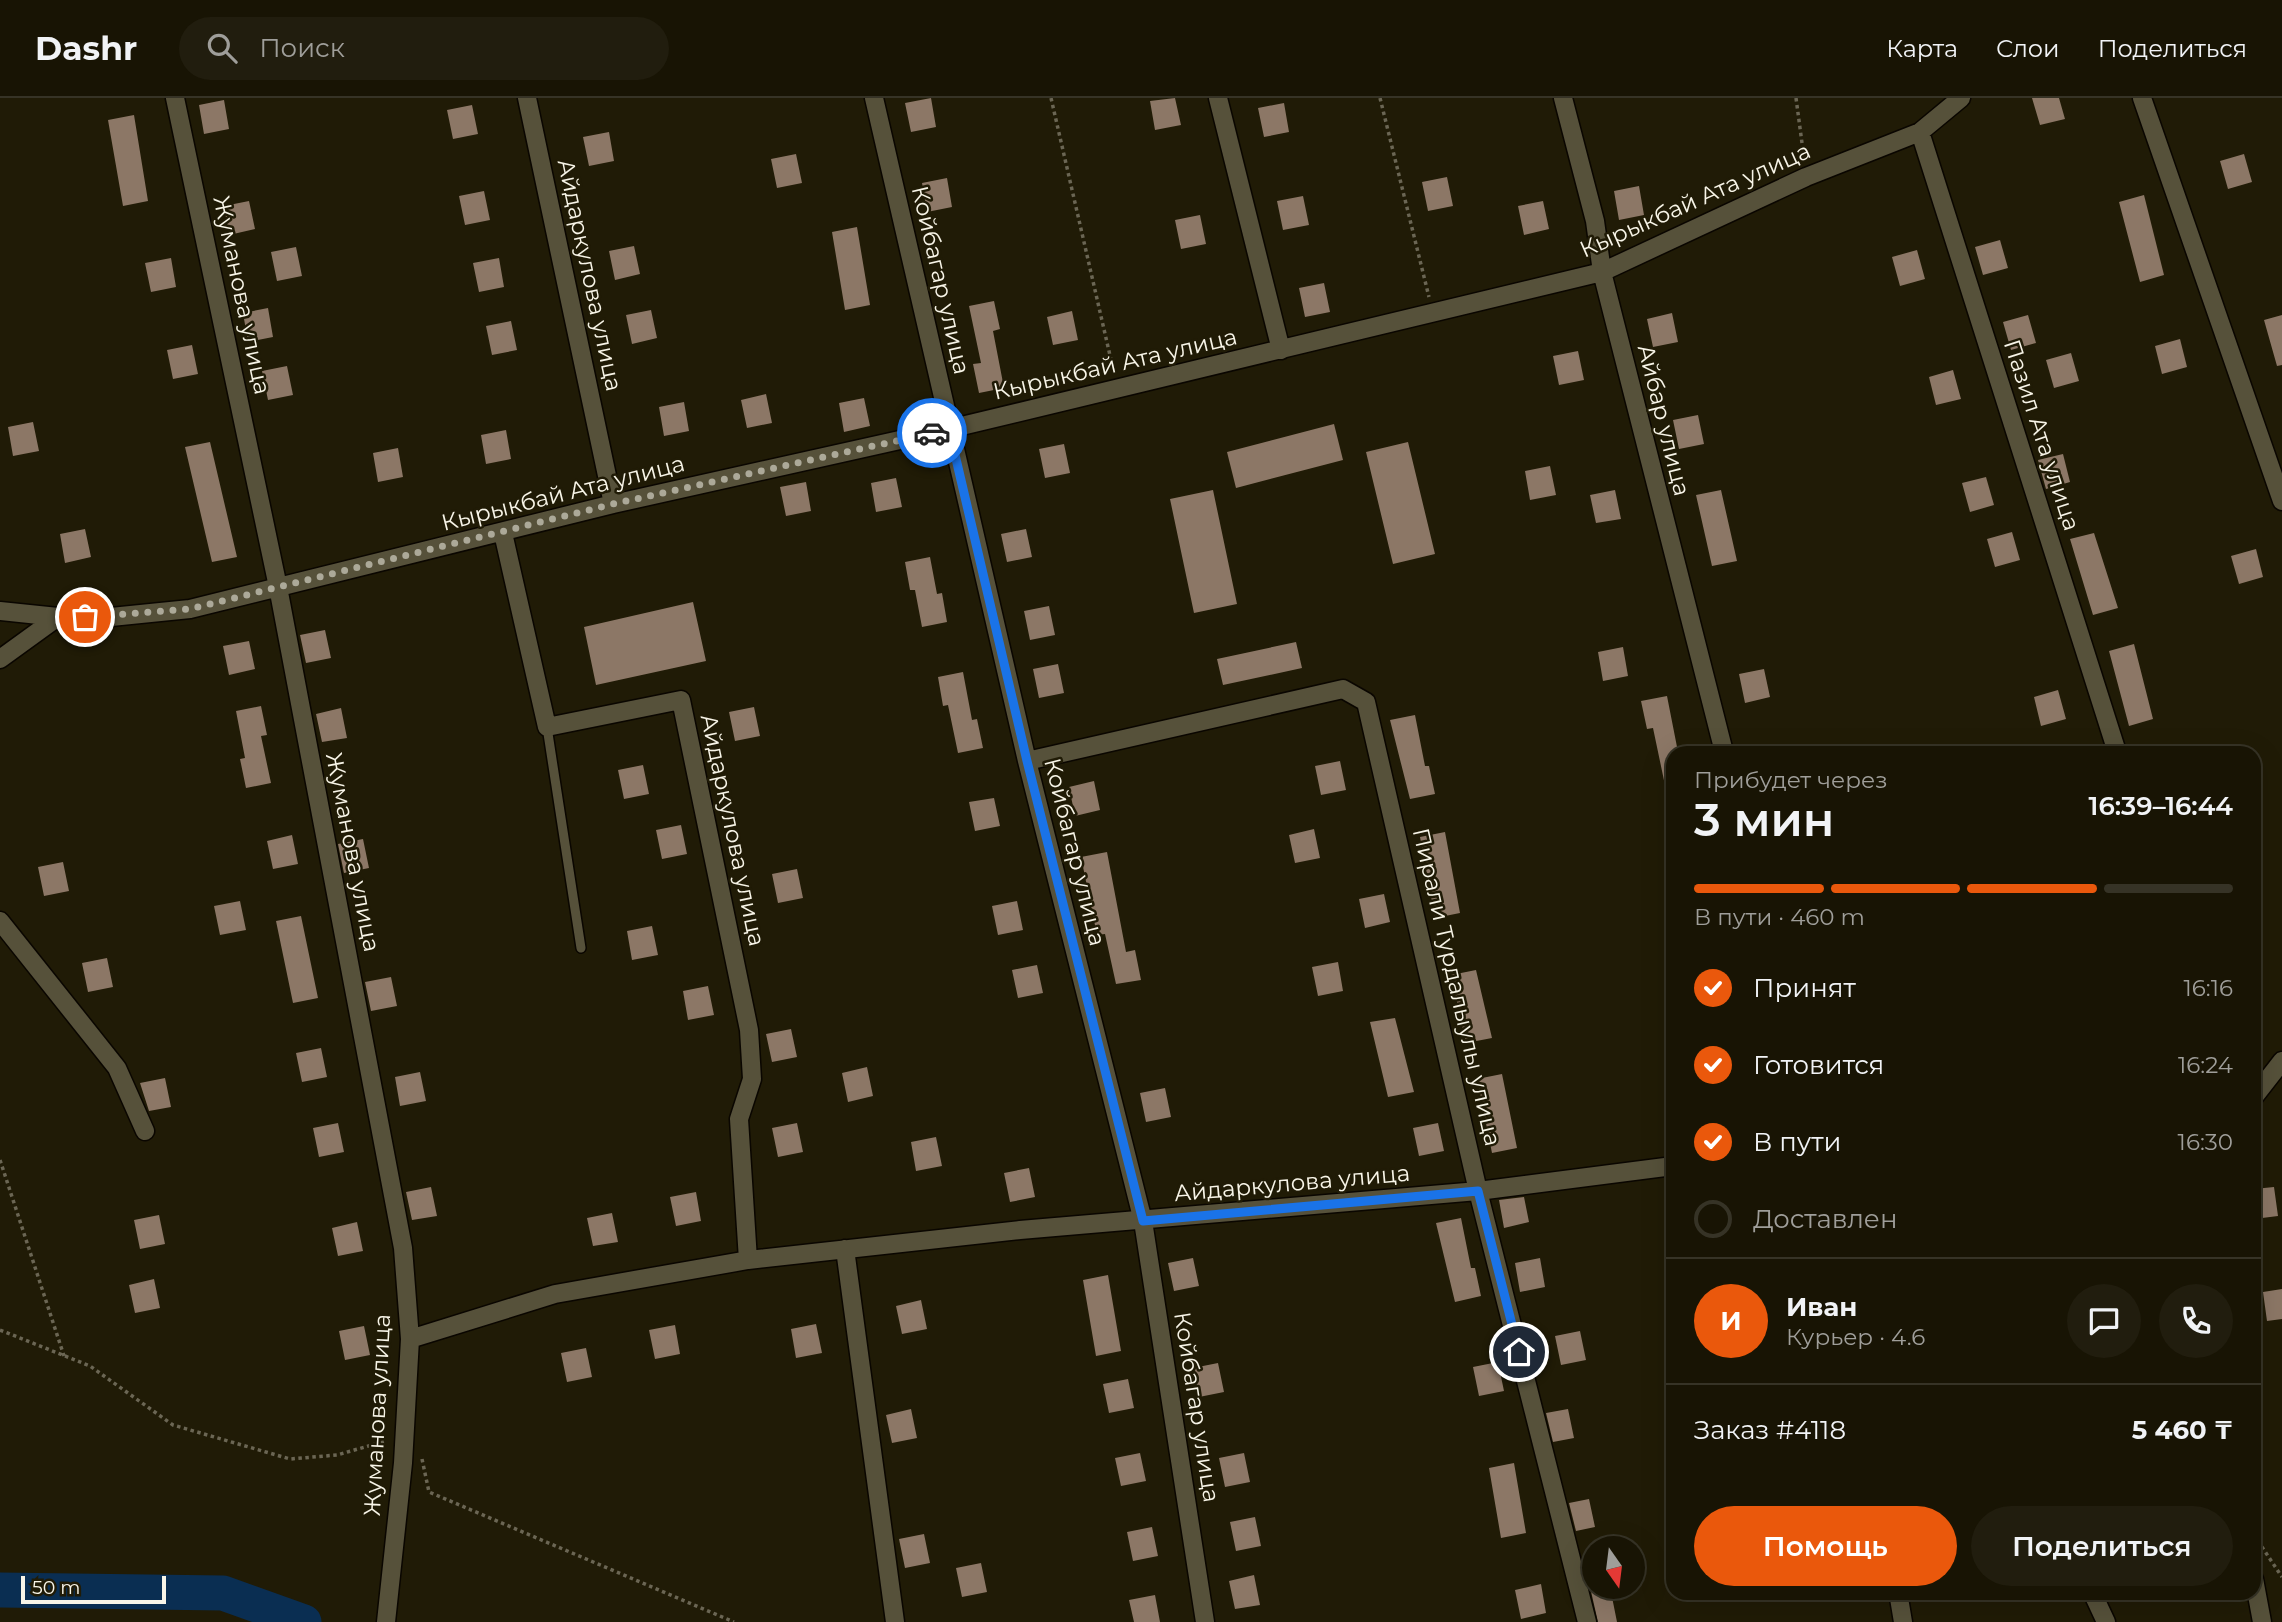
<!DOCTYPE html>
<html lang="ru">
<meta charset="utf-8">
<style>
:root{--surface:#181404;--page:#211d0e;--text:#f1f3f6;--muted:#9f9e9a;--line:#363326;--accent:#ea580c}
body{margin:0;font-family:Montserrat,sans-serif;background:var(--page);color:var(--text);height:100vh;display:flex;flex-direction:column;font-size:26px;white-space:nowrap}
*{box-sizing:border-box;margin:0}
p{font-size:23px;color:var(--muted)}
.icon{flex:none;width:38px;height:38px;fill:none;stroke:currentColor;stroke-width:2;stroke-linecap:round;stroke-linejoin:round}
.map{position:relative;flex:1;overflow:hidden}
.sheet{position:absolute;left:1666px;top:648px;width:595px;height:854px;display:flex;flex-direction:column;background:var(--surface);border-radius:21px;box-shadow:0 7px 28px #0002,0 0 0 2px var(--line)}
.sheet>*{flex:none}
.needle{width:46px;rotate:166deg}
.fabs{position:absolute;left:1582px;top:1438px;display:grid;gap:14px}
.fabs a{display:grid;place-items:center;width:63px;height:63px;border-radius:50%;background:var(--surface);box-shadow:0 7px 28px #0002,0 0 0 2px var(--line);font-size:35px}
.scale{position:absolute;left:21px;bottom:18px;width:145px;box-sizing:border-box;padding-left:7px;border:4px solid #f8f5e8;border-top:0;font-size:19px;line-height:24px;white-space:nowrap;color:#f8f5e8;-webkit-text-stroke:5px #201b06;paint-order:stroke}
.pin{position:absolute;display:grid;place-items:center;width:60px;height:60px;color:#fff;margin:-30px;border:4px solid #fff;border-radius:50%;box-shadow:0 2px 7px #0007}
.courier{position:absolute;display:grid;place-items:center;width:70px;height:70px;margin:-35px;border:5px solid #1a73e8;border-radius:50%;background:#fff;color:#222;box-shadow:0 2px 9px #0007}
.headline em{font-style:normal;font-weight:600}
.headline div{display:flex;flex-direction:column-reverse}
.headline{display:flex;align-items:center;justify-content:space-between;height:119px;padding:0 28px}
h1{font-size:46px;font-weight:600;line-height:52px}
.bar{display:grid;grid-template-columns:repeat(4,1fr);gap:10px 7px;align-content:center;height:84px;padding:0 28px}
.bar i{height:9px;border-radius:5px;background:var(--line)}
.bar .current{background:var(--accent)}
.bar p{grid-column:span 4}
.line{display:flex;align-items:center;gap:18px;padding:0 28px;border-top:2px solid var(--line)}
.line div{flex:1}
.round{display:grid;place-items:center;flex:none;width:74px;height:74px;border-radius:37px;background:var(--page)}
ol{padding:0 28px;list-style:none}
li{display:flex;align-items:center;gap:21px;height:77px}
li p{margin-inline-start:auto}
li .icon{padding:7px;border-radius:50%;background:var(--accent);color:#fff;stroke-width:4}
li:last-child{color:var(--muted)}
li i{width:38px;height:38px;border:4px solid var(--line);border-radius:50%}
.action{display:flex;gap:14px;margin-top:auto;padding:14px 28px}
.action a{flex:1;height:80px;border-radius:42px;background:var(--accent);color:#fff;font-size:28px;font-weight:600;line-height:80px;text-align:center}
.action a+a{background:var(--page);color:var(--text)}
header{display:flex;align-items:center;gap:42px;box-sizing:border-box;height:98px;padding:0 35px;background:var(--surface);border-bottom:2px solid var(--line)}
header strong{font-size:33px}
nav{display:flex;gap:38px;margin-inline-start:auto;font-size:24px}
.search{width:490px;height:63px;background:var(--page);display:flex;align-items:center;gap:18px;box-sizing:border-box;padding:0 24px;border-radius:38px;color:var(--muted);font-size:26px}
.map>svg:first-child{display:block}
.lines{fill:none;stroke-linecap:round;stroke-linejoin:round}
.river{stroke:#0a2e52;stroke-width:35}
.building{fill:#8c7766}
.lane-casing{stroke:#0a0600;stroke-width:12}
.street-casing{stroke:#0a0600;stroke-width:21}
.path{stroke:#6b6654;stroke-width:3.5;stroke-dasharray:3.5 3.5;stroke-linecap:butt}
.lane{stroke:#56513a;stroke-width:9}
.street{stroke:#56513a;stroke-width:18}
.done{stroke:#aca999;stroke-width:7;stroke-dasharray:0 12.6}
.route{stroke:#1a73e8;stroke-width:9}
.labels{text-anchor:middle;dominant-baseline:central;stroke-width:5;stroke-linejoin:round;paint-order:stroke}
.street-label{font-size:23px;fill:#f8f5e8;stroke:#201b06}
</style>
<header>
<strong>Dashr</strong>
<div class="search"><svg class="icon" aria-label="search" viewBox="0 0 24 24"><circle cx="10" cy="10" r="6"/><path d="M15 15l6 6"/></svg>Поиск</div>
<nav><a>Карта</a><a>Слои</a><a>Поделиться</a></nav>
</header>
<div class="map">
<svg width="2282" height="1524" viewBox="0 0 2282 1524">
<rect width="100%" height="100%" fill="#201b06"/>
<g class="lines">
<!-- river -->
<path class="river" d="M0,1492L223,1495L304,1524"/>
</g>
<!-- building -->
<path class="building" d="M931,0L936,29L911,34L905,5Z
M1175,0L1181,27L1155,32L1150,3Z
M2032,0H2059L2065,21L2040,27Z
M224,2L229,31L204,36L199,7Z
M1284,5L1289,34L1264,39L1258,10Z
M472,7L478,36L453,41L447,12Z
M134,17L148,103L123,108L108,22Z
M609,34L614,63L589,68L583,39Z
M796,56L802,85L777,90L771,61Z
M2244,56L2252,84L2228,91L2220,63Z
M1447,79L1453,108L1428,113L1422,84Z
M947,80L952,109L927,114L922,85Z
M1639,88L1644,117L1619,122L1614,93Z
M484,93L490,122L465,127L459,98Z
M2144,97L2164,177L2140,184L2119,104Z
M1303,98L1309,127L1283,132L1277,103Z
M249,103L255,131L229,137L224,108Z
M1543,103L1549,131L1524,137L1518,108Z
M1200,117L1206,146L1181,151L1175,122Z
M857,129L870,207L845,212L832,134Z
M2000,142L2008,170L1983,177L1975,149Z
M634,148L640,176L615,182L609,153Z
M296,149L302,178L277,183L271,154Z
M1917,152L1925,181L1900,188L1892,159Z
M171,160L176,189L151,194L145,165Z
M499,160L504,189L479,194L473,165Z
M1324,185L1330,214L1305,219L1299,190Z
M994,203L1000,231L993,233L1004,290L979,295L973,266L981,265L969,208Z
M268,210L273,239L248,244L243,215Z
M651,212L657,240L632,246L626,217Z
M1072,213L1078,242L1053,247L1047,219Z
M1672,215L1678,244L1653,249L1647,221Z
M2028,217L2036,245L2011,252L2003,224Z
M2282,217V267L2277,268L2264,222Z
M511,223L517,252L492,257L486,228Z
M2180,241L2187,269L2162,276L2155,248Z
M192,247L198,276L173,281L167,252Z
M1578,253L1584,282L1559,287L1553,258Z
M2071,255L2079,283L2054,290L2046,262Z
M287,268L293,297L268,302L262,273Z
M1953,272L1961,301L1936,307L1929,279Z
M766,296L772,325L747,330L741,302Z
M864,300L870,328L844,334L839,305Z
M684,304L689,333L664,338L659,309Z
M1698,317L1704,346L1679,351L1673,322Z
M33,324L39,353L13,358L8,329Z
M1334,326L1343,362L1236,390L1227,354Z
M506,332L511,361L486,366L481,337Z
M210,344L237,459L212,464L185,349Z
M1408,344L1435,456L1393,466L1366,354Z
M1064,346L1070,375L1045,380L1039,351Z
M398,350L403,379L378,384L373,355Z
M2063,356L2070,384L2046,391L2038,362Z
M1550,368L1556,397L1530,402L1525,373Z
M1986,379L1994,407L1970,414L1962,385Z
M896,380L902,409L876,414L871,385Z
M806,384L811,413L786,418L780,389Z
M1213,392L1237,506L1194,515L1170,401Z
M1615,392L1621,421L1596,425L1590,397Z
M1721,392L1737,463L1712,468L1696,397Z
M85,431L91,459L65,465L60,436Z
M1026,431L1032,459L1007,464L1001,436Z
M2012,434L2020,462L1995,469L1987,441Z
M2094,435L2118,510L2093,517L2070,441Z
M2256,451L2263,479L2239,486L2231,458Z
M930,459L937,496L942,495L947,524L922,529L915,492H910L905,464Z
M693,504L706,563L596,587L584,529Z
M1049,508L1055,537L1030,542L1024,513Z
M325,532L331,560L306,565L300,537Z
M249,543L255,571L229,577L223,548Z
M1296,544L1302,570L1223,587L1217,561Z
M2134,546L2153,621L2129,628L2109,553Z
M1623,549L1628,578L1603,583L1598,554Z
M1058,566L1064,595L1039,600L1033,571Z
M1764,571L1770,599L1745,605L1739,576Z
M963,574L972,622L977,621L983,650L958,655L948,607L943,608L938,579Z
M2058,592L2066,621L2041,628L2034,599Z
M1667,598L1678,654H1673V692H1666L1653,630L1647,631L1641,603Z
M261,608L267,637L261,638L271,685L246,690L240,661L245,660L236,613Z
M754,609L760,638L735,643L729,614Z
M341,610L347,640L322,644L316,616Z
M1415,617L1425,668H1429L1435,696L1410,701L1390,622Z
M1340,663L1346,692L1321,697L1315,668Z
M643,667L649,696L624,701L618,672Z
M1094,683L1100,712L1075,718L1069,689Z
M994,700L1000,728L975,733L969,704Z
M681,727L687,756L662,761L656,732Z
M1314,731L1320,760L1295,765L1289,737Z
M1445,734L1460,815L1435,820L1420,739Z
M292,737L298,766L273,771L267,743Z
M363,741L369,770L344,775L338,746Z
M1107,754L1126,854L1135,852L1141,882L1116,886L1105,836L1097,837L1081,759Z
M63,764L69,793L44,798L38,769Z
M797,771L803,800L778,805L772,776Z
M1384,796L1390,824L1365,830L1359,801Z
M240,803L246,832L220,837L214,808Z
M1017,803L1023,832L998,837L992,808Z
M301,818L318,900L293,905L276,823Z
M652,828L658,857L632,862L627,833Z
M107,860L113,889L88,894L82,865Z
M1338,864L1343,893L1318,898L1312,869Z
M1037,867L1043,895L1018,900L1012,872Z
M1476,872L1492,940L1466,945L1451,877Z
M391,879L397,908L371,913L365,884Z
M708,888L714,917L688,922L683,893Z
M1395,920L1414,994L1388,999L1370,924Z
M791,931L797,959L772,964L766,936Z
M321,950L327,979L302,984L296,955Z
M867,969L873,998L848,1004L842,975Z
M420,974L426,1003L400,1008L395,979Z
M1502,976L1517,1050L1492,1055L1477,981Z
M165,980L171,1009L149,1013L140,985Z
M1165,990L1171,1019L1146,1024L1140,995Z
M338,1025L344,1054L319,1059L313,1030Z
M797,1025L803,1054L778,1059L772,1030Z
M1438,1025L1444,1053L1419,1058L1413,1030Z
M936,1039L942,1068L916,1073L911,1044Z
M1029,1070L1035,1099L1010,1104L1004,1075Z
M431,1089L437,1118L412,1122L406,1094Z
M2274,1089L2278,1118L2254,1121V1091Z
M696,1094L701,1123L676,1128L670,1099Z
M1524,1099L1529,1124L1504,1130L1499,1102Z
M612,1115L618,1144L593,1148L587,1120Z
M159,1117L165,1146L140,1151L134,1122Z
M1461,1120L1471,1170H1475L1481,1198L1455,1204L1436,1125Z
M357,1124L363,1153L338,1158L332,1130Z
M1193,1160L1199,1188L1174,1193L1168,1165Z
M1540,1160L1545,1189L1520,1194L1515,1165Z
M1108,1177L1121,1253L1096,1258L1083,1182Z
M154,1181L160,1210L135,1215L129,1187Z
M2282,1191V1221L2267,1223L2263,1194Z
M921,1202L927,1231L902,1236L896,1208Z
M816,1226L822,1255L796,1260L791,1231Z
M675,1227L680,1256L655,1261L649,1232Z
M364,1228L370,1257L345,1262L339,1233Z
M1580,1233L1586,1262L1561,1267L1555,1238Z
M586,1250L592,1279L567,1284L561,1255Z
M1498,1264L1504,1293L1479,1298L1473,1269Z
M1218,1265L1224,1294L1199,1299L1193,1270Z
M1128,1281L1134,1310L1109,1315L1103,1286Z
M911,1311L917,1340L892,1345L886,1317Z
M1568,1311L1574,1340L1553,1344L1546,1315Z
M1140,1355L1146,1383L1121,1388L1115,1360Z
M1244,1355L1250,1384L1225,1389L1219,1360Z
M1514,1365L1526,1435L1501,1440L1489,1370Z
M1589,1401L1595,1429L1576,1433L1569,1405Z
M1255,1419L1261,1448L1236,1453L1230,1424Z
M1152,1429L1158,1458L1133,1463L1127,1434Z
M924,1436L930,1465L905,1470L899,1441Z
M981,1465L987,1494L962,1499L956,1470Z
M1254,1477L1260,1507L1235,1511L1229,1483Z
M1541,1486L1546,1515L1521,1521L1515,1492Z
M1590,1489H1610L1617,1524H1598Z
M1155,1497L1160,1524H1134L1129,1502Z"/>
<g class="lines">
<!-- lane casing -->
<g class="lane-casing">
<path id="lane" d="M547,629L581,850"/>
</g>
<!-- street casing -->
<g class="street-casing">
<path id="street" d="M175,0L278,489L403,1150L410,1241L403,1365L386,1524
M527,0L613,406
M874,0L1027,663L1143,1123L1205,1524
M1218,0L1281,252
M1563,0L1595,123L1602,174L1724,654
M2142,0L2282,403
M1920,34L2117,654
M503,435L547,629L681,602L749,932L752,981L739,1021L748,1162
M0,513L58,519H111L190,511L613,406L949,331L1602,174L1806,79L1920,34L1961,0
M0,561L58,519
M1027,663L1343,591L1366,604L1478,1093L1587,1524
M0,823L117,970L145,1033
M2254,999L2282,963
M845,1151L895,1524
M410,1241L555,1196L748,1162L1020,1132L1478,1093L1673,1068
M2254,1481L2262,1524
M1898,1494L1903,1524
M2092,1494L2106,1524"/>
</g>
<!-- path -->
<path class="path" d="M1051,0L1114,275
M1380,0L1429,199
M1796,0L1804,60
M0,1062L64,1258
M0,1232L90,1268L173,1327L290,1361L337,1357L386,1343
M422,1361L429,1394L734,1524
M2254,1437L2282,1479"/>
<!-- lane -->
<use href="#lane" class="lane"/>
<!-- street -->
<use href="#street" class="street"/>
</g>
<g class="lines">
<!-- done -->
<path class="done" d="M85,519L190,511L613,406L932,335"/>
<!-- route -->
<path class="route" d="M932,335L949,331L1027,663L1143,1123L1478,1093L1519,1254"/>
</g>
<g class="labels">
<!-- street labels -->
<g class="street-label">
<text transform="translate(1695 102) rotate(-24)">Кырыкбай Ата улица</text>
<text transform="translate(590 177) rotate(78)">Айдаркулова улица</text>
<text transform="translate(941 182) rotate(77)">Койбагар улица</text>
<text transform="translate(242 197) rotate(78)">Жуманова улица</text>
<text transform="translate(1115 266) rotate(-13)">Кырыкбай Ата улица</text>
<text transform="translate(1664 322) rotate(76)">Айбар улица</text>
<text transform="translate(2042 337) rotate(72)">Пазил Ата улица</text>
<text transform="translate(563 395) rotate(-14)">Кырыкбай Ата улица</text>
<text transform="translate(733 732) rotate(78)">Айдаркулова улица</text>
<text transform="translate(353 754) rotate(79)">Жуманова улица</text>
<text transform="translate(1075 754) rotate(76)">Койбагар улица</text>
<text transform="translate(1457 889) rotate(77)">Пирали Турдалыулы улица</text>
<text transform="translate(1292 1085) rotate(-5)">Айдаркулова улица</text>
<text transform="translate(1197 1309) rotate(81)">Койбагар улица</text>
<text transform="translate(377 1317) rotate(-87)">Жуманова улица</text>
</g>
</g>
</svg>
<div class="fabs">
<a><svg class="needle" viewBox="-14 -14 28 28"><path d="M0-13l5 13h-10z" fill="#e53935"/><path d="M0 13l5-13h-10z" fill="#9f9e9a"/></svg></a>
</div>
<div class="scale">50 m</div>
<div class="pin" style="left:85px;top:519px;background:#ea580c"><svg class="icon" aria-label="bag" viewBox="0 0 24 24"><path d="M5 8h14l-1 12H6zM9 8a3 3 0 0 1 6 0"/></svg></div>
<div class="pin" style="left:1519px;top:1254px;background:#1f2937"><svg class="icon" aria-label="home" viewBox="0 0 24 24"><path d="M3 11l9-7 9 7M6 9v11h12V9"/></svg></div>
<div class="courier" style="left:932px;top:335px"><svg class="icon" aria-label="car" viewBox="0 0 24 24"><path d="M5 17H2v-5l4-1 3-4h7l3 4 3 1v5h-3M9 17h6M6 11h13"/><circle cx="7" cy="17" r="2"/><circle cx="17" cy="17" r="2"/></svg></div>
<section class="sheet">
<div class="headline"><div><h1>3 мин</h1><p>Прибудет через</p></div><em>16:39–16:44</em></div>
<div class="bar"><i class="current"></i><i class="current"></i><i class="current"></i><i></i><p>В пути · 460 m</p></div>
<ol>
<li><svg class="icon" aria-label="check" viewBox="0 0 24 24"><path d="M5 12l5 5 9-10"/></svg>Принят<p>16:16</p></li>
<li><svg class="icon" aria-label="check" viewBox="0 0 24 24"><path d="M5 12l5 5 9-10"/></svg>Готовится<p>16:24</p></li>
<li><svg class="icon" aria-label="check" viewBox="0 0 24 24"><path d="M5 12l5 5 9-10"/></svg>В пути<p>16:30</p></li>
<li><i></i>Доставлен</li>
</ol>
<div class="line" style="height:126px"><b class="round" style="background:var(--accent);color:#fff">И</b><div><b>Иван</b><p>Курьер · 4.6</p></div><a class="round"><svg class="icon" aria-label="chat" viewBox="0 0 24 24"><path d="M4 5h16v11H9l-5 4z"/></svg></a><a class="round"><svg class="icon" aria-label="phone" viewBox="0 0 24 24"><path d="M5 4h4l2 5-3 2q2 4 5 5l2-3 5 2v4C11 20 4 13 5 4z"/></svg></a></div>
<div class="line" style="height:91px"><div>Заказ #4118</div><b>5 460 ₸</b></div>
<div class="action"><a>Помощь</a><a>Поделиться</a></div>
</section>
</div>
